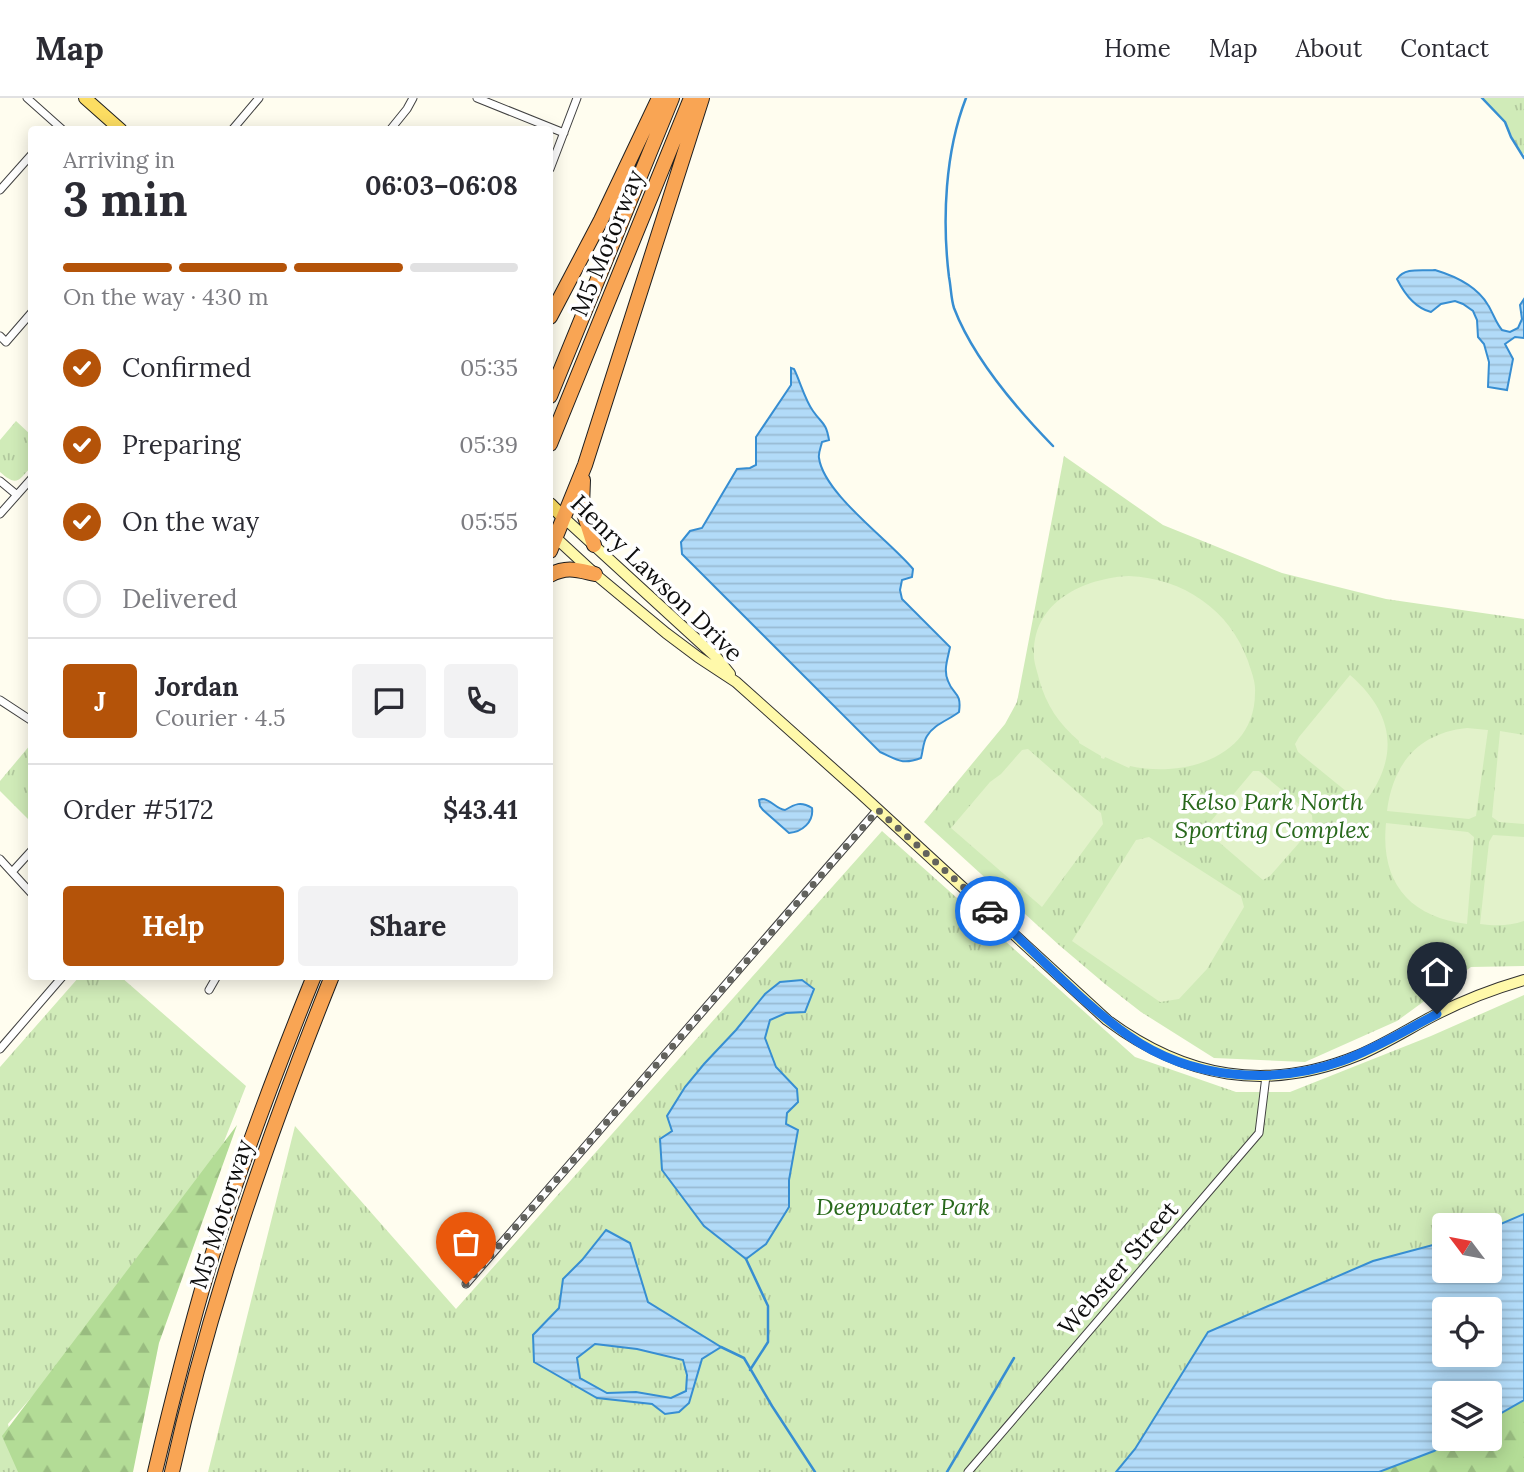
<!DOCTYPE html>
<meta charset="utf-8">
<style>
:root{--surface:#fff;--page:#f2f2f3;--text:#2b2b33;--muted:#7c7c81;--line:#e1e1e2;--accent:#b45309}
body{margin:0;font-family:Lora,serif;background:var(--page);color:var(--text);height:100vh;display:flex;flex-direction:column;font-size:26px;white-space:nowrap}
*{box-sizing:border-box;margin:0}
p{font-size:23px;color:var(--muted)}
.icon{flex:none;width:38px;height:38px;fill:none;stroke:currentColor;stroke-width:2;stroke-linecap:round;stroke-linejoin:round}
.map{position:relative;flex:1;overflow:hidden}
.sheet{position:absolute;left:28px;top:28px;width:525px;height:854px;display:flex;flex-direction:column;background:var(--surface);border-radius:7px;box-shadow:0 4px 18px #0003}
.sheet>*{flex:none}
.needle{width:46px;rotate:302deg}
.buttons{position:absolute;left:1432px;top:1115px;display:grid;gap:14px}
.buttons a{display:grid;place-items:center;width:70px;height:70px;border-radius:7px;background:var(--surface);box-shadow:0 4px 18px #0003;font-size:35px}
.pin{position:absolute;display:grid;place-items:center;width:60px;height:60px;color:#fff;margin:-72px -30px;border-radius:50% 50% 50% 0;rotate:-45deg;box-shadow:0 0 7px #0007}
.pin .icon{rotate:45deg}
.courier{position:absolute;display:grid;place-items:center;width:70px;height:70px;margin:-35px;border:5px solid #1a73e8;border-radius:50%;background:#fff;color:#222;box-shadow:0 2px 9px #0007}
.summary em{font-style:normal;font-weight:700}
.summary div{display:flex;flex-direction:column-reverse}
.summary{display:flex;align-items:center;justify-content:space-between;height:119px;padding:0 35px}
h1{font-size:46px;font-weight:700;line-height:52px}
.bar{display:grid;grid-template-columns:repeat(4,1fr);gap:10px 7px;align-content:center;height:84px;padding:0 35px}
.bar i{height:9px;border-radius:5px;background:var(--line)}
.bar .on{background:var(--accent)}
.bar p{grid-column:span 4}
.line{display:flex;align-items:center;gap:18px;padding:0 35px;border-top:2px solid var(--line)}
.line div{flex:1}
.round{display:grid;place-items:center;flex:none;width:74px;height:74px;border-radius:7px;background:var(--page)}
ol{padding:0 35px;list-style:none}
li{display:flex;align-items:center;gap:21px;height:77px}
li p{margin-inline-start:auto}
li .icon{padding:7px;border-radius:50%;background:var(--accent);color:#fff;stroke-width:4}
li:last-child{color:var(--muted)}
li i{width:38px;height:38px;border:4px solid var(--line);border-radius:50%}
.cta{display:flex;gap:14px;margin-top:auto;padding:14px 35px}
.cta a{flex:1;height:80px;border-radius:7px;background:var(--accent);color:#fff;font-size:28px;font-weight:700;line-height:80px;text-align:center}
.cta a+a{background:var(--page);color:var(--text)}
header{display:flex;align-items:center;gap:42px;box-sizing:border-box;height:98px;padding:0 35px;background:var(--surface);border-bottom:2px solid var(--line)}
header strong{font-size:33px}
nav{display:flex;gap:38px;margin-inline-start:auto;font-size:24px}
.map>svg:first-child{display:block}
.grass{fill:url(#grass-tufts)}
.forest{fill:url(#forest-firs)}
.pitch{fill:#e2f2ca}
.water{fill:url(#water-rules);stroke:#378ed2;stroke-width:2;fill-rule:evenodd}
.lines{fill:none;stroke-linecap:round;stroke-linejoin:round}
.stream{stroke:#378ed2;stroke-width:2.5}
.street-casing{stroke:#414141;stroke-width:9}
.secondary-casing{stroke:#303030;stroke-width:12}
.primary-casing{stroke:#1f1f1f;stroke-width:14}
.highway-casing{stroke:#1f1f1f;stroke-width:16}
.street{stroke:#fff;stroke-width:7}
.secondary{stroke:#fff9aa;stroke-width:10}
.primary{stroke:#fcdd62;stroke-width:12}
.highway{stroke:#f9a554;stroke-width:14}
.done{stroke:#62625d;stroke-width:7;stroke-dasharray:0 12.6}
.route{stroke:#1a73e8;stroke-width:9}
.labels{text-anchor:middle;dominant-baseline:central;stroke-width:7;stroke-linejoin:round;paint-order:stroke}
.street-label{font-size:24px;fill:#0e0e0e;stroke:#fff}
.park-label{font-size:24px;font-style:italic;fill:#29691c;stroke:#fff}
</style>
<header>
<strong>Map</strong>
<nav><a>Home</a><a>Map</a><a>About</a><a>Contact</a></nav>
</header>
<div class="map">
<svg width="1524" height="1374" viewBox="0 0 1524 1374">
<defs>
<pattern id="grass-tufts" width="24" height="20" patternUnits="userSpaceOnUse" patternTransform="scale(1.75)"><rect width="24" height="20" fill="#d0ebb8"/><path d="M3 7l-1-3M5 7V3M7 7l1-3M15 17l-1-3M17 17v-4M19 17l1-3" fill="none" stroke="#b1c89d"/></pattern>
<pattern id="forest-firs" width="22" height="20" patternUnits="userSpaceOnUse" patternTransform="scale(1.75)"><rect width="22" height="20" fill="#b3dc96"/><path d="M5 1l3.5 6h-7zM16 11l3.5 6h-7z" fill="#99bc80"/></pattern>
<pattern id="water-rules" width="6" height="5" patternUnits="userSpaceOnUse" patternTransform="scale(1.75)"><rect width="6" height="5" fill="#b2dbf8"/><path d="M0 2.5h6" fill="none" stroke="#98bbd3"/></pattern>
</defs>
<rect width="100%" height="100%" fill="#fffdef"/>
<!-- grass -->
<path class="grass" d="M1482,0H1524V56L1520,54L1505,24Z
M16,323L31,337L32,368C18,383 17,389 0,374V342Z
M1064,358L1163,427L1282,475L1386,501L1524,521V868L1471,869L1397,923L1305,964L1214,960L1141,914L1105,886L1059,847L924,724L1005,626L1017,604Z
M31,646V724L0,693V683Z
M882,733L1135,959L1236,994H1290L1431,938L1524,897V1116L1489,1131V1127H1444V1144L1373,1163L1135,1351L1116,1374H208L295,1028L456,1211Z
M79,879H121L246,988L198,1109L8,1326L19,1374H0V969Z"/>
<!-- forest -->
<path class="forest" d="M237,1027L159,1245L133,1374H18L2,1338Z
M1524,1302V1374H1379L1434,1353L1456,1341L1489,1340V1322Z"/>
<!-- pitch -->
<path class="pitch" d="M1129,478C1183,480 1230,512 1248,563C1251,573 1256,584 1255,595C1255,660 1183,680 1130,668L1129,670L1105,659L1104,661L1101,660V658L1079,645V643C1059,626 1046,607 1039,581C1037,572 1033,563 1034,554C1034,503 1085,480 1129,478Z
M1350,577C1395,616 1400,660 1363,707L1298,654L1295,646L1299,639Z
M1467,630L1488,632L1476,718L1469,721L1387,713C1393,666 1418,635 1467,630Z
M1500,633L1524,637V726L1499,724L1492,719Z
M1028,651L1101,715L1103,726L1042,809L951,730L990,684L1001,676L1022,652Z
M1253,673H1259L1312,717L1313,729L1270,778L1263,782L1213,739C1207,734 1206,730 1211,723Z
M1386,725L1468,734L1474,739L1467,826C1409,819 1380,784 1386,725Z
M1493,737L1524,739V823C1509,828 1496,828 1480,826L1489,744Z
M1149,739L1241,798L1244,809L1207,871L1179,901L1160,904L1072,843L1136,742Z"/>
<!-- water -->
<path class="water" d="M1435,172C1455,178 1477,188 1488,207C1493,215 1496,225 1502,232L1510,234L1518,230L1522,221L1520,207L1524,201V240L1515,239L1505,246L1513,261L1507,292L1488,289L1489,264L1484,246L1478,239L1477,222L1473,213L1463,206L1455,203L1441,206L1431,214C1415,210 1404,195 1397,181C1405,169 1422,173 1435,172Z
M791,270L794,271C800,283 805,302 813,313C822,326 826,324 829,342L822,344C821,349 818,355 819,360C824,396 889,442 913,471L912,479L902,482L900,492L902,501L950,549C948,560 943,572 948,583C953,597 962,594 959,614C949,622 934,626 927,638C923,644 923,653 921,660C902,667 898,662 880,654L682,456L681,444L690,433L702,430L737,371L750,370L756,367V339L791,287Z
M762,701C771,701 776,711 785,712C795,706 801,703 812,710C814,724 802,734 789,735L763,712L760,708L759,702Z
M802,882L814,891L805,914L786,915L770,922L765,940L776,969L797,991L798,1004L787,1015L786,1026L798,1032L789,1082V1109L766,1146L746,1161L704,1128L662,1072L660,1041L672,1033L667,1018L685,989L704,966L736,932L765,896L780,884Z
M1524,1116V1302L1489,1322V1295H1444V1340L1456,1341L1434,1353L1379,1374H1116L1135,1351L1208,1234L1373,1163L1444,1144V1172H1489V1131ZM1489,1211V1256H1444V1211Z
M606,1132L630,1145L648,1204L721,1249L702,1261L689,1305L679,1314L665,1316L652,1306L597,1300L534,1264L533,1237L559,1210L563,1181L582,1162ZM595,1246L637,1251L683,1262L687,1277L686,1293L671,1300L636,1294L607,1295L580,1280L577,1260Z"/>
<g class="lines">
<!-- stream -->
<path class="stream" d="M966,0C945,54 942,122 949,179C951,189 951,201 954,210C973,260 1016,310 1053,348
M1482,0L1505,24L1511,39L1524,60
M746,1161L768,1208V1244L750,1272
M721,1249L744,1260L772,1308L815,1374
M947,1374L1014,1260"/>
<!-- street casing -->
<g class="street-casing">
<path id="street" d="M27,0L63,32
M477,0L564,35
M232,32L259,0
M390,32L407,11L413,0
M550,71L577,0
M0,92L32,56
M0,238L6,244L32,214
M0,383L17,397
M0,416L32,380
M0,602L32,623
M0,761L32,796
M12,774L32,752
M209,892L217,878
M0,951L63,878
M466,1186L878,711
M968,1374L1259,1035L1266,978"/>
</g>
<!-- secondary casing -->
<g class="secondary-casing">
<path id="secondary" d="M563,419L717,560L730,576
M556,440L595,476L666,535L698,559L736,584L859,694L1107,922C1185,980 1267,995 1359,957C1385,946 1410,930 1435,917C1464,902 1493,891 1524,882"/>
</g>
<!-- primary casing -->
<g class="primary-casing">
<path id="primary" d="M85,0L121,32
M550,406L563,419"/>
</g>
<!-- highway casing -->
<g class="highway-casing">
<path id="highway" d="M550,219L601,122L659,0
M550,298L672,0
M550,346L691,0
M583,382L582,409L594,447
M550,453L585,367L702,0
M550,477C567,468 577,472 595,476
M155,1374C173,1298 192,1222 215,1148C244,1057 278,967 314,878
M172,1374C210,1204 267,1040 332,878"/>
</g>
<!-- street -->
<use href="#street" class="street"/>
<!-- secondary -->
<use href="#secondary" class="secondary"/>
<!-- primary -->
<use href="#primary" class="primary"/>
<!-- highway -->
<use href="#highway" class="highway"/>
</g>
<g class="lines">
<!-- done -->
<path class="done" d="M466,1186L878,712L990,813"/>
<!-- route -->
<path class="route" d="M990,813C1036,854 1078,902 1129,938C1190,981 1272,988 1342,963C1375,951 1406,932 1437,916"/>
</g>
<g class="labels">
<!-- street labels -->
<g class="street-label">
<text transform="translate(607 145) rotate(-68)">M5 Motorway</text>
<text transform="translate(657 480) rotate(44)">Henry Lawson Drive</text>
<text transform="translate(221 1116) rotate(-72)">M5 Motorway</text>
<text transform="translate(1118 1170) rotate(-49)">Webster Street</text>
</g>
<!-- park labels -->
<g class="park-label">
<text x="1272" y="703">Kelso Park North<tspan x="1272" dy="28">Sporting Complex</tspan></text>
<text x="903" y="1108">Deepwater Park</text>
</g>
</g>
</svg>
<div class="buttons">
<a><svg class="needle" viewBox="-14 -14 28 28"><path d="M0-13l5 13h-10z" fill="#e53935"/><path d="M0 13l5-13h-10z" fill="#7c7c81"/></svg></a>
<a><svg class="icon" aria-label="locate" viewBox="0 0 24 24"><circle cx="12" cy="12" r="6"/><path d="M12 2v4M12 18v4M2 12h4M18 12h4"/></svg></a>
<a><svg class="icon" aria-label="layers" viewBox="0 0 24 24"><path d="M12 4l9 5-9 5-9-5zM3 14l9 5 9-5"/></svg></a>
</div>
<div class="pin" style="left:466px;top:1186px;background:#ea580c"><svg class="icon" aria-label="bag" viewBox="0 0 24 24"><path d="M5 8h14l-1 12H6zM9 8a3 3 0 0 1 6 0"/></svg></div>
<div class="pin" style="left:1437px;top:916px;background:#1f2937"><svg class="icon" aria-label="home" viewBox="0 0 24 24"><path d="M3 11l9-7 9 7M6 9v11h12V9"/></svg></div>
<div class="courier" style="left:990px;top:813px"><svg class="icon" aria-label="car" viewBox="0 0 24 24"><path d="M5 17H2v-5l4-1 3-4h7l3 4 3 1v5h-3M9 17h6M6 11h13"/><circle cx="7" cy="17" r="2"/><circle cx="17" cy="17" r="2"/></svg></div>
<section class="sheet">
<div class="summary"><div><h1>3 min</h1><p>Arriving in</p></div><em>06:03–06:08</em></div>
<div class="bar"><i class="on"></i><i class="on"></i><i class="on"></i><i></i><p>On the way · 430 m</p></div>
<ol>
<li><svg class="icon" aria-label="check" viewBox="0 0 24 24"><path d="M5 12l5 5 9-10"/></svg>Confirmed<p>05:35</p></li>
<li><svg class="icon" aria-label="check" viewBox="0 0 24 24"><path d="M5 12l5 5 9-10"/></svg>Preparing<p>05:39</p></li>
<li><svg class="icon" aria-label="check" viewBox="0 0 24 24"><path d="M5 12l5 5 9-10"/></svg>On the way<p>05:55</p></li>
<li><i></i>Delivered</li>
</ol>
<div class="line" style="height:126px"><b class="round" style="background:var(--accent);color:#fff">J</b><div><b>Jordan</b><p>Courier · 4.5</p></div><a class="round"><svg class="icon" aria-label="chat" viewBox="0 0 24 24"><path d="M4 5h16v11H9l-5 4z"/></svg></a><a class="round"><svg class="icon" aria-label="phone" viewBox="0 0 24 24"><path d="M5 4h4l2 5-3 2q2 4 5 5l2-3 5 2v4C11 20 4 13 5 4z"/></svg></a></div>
<div class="line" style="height:91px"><div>Order #5172</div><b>$43.41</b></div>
<div class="cta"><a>Help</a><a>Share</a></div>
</section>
</div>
